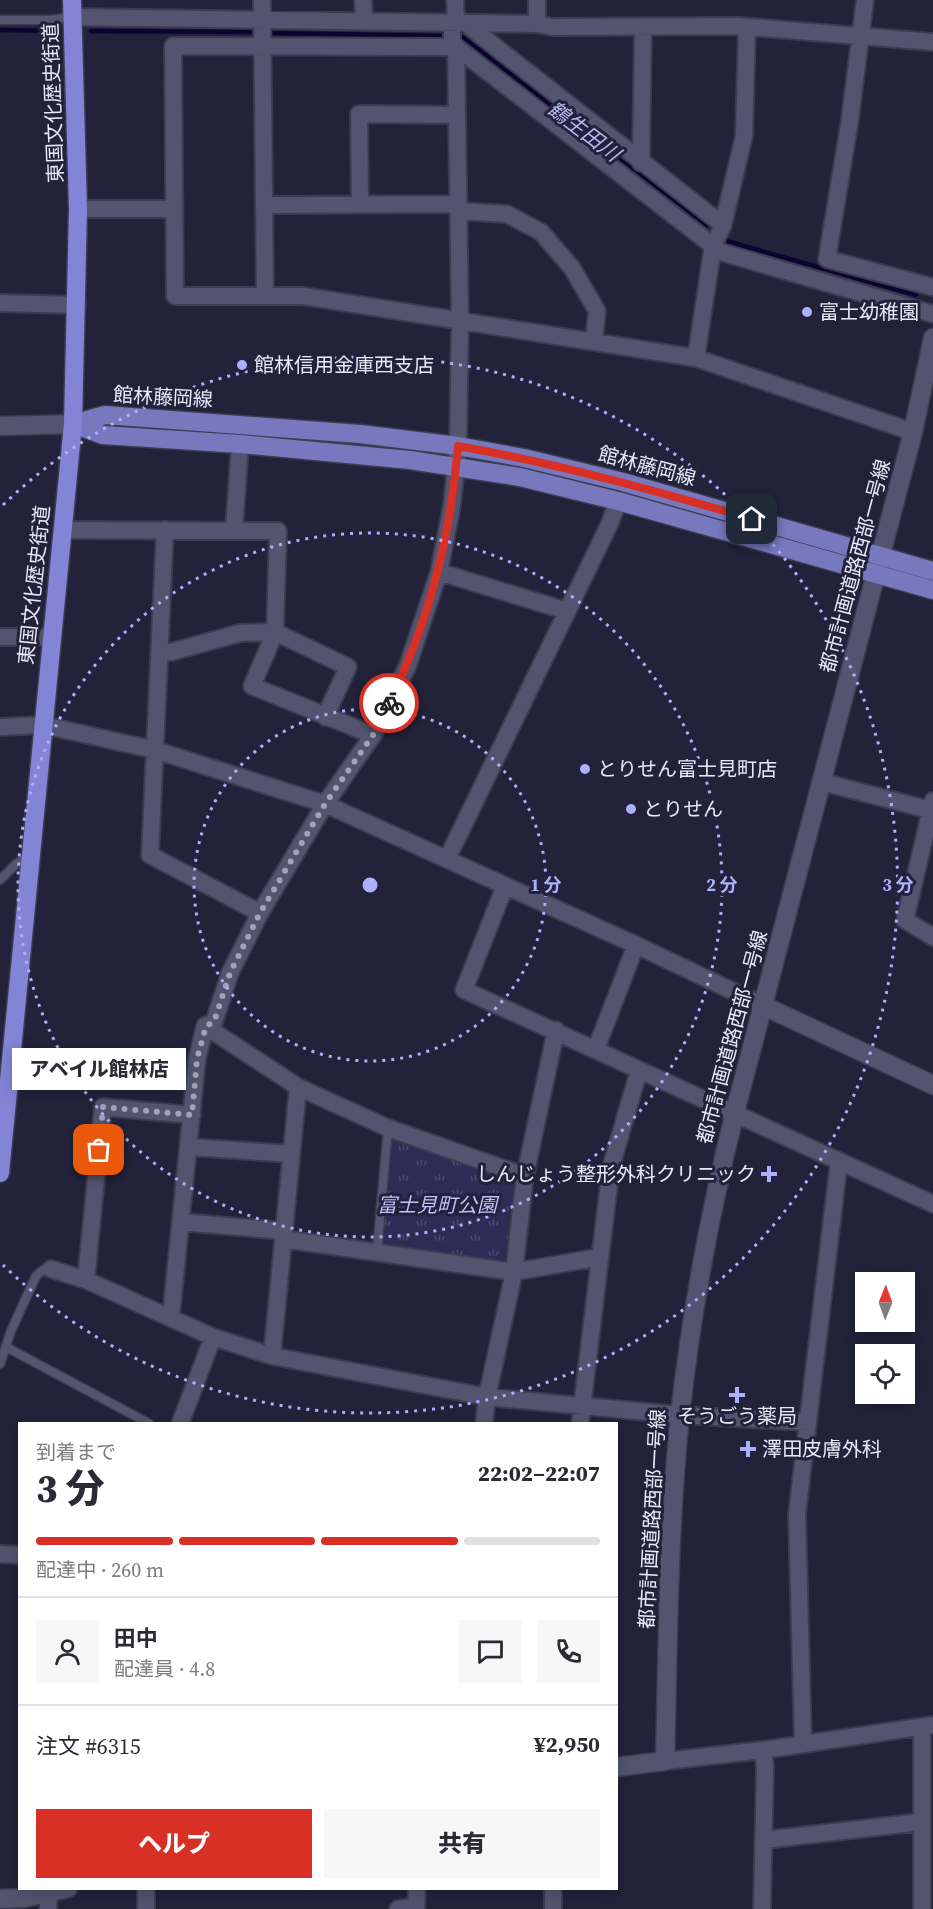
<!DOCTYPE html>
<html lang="ja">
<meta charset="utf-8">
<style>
:root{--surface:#fff;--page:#f7f7f7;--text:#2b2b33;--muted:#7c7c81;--line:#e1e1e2;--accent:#d93025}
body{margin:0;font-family:"Source Serif 4","Noto Sans JP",serif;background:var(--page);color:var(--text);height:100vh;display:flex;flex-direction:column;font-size:22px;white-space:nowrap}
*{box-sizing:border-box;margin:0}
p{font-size:20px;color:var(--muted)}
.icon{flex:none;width:33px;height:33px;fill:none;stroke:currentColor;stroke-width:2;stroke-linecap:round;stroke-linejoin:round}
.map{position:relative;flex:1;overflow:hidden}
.panel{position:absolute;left:18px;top:1422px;width:600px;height:468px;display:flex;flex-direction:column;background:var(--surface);border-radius:0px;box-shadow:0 3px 15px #0003}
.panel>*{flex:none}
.needle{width:39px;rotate:1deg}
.tools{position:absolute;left:855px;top:1272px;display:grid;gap:12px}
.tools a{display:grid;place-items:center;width:60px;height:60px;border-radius:0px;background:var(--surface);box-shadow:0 3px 15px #0003;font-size:30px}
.pin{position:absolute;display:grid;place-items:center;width:51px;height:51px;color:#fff;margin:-26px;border-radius:12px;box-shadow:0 3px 9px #0006}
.courier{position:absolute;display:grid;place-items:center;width:60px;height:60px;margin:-30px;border:4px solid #d93025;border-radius:50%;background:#fff;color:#222;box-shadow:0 2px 8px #0007}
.bubble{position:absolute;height:42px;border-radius:0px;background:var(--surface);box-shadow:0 3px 15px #0003;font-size:20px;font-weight:800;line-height:42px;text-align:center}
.summary em{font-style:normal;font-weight:800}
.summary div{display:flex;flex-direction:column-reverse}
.summary{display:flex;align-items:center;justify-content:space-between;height:102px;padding:0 18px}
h1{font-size:39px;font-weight:800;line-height:45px}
.bar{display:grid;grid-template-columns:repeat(4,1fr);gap:9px 6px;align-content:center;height:72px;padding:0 18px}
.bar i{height:8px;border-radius:4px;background:var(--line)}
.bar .on{background:var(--accent)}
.bar p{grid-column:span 4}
.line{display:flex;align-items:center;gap:15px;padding:0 18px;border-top:2px solid var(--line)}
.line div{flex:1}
.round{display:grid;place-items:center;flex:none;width:63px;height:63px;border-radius:0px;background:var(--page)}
.button{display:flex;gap:12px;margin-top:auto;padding:12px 18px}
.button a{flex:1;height:69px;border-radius:0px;background:var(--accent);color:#fff;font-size:24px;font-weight:800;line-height:69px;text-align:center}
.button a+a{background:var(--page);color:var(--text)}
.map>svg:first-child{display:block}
.park{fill:url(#park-tufts)}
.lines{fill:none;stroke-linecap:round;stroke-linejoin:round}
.stream{stroke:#0c0332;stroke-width:4.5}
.service-casing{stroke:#3c3c51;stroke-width:11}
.minor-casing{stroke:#3c3c51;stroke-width:20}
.tertiary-casing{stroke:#3c3c51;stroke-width:21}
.secondary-casing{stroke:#3c3c51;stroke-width:21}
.primary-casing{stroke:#3c3c51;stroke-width:21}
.trunk-casing{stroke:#3c3c51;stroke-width:21}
.service{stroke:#535570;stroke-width:8}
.minor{stroke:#535570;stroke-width:16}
.tertiary{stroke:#535570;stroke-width:18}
.secondary{stroke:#535570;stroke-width:18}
.primary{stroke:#7778bd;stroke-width:18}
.trunk{stroke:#8384d6;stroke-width:18}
.done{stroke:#a2a3b6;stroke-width:6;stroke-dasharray:0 10.8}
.route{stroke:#d93025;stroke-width:8}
.ring{fill:none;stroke:#acaffb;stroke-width:3;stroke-dasharray:3 6}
.poi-dot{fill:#acaffb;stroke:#22223a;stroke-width:2}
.labels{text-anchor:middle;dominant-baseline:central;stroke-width:6;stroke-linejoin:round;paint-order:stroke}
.street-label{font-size:20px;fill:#e7e9f9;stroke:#22223a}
.poi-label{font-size:20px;fill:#e7e9f9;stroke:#22223a;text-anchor:start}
.park-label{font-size:20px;font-style:italic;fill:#bfc2ff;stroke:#22223a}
.water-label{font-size:21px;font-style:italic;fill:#b4b8f4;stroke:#22223a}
.centre{fill:#acaffb;stroke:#22223a;stroke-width:3}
.ring-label{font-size:18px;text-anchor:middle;font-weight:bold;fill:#acaffb;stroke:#22223a;stroke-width:6;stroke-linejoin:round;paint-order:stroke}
</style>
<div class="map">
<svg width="933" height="1909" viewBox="0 0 933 1909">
<defs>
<pattern id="park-tufts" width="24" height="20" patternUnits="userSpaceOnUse" patternTransform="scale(1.5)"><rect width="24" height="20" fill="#2c2c55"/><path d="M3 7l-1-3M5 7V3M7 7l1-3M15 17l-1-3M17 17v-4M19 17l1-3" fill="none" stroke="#4b4b6e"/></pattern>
</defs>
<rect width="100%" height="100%" fill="#22223a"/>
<!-- park -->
<path class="park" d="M388,1128L525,1176L514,1272L377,1252Z"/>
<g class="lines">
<!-- stream -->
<path class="stream" d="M0,30L54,31
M91,31L254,32
M268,33L444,36
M461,36L707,225
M727,241L916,295"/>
<!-- service casing -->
<g class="service-casing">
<path id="service" d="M0,20H50L73,17
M0,880L16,864L29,856
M377,1252L388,1128
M6,1347L150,1424
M0,1364L11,1331L36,1276L43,1270L51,1269"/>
</g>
<!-- minor casing -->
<g class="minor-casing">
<path id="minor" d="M262,0L265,295
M363,0L364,21
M455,0L456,23
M865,0L850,119L827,259L933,287
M73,17L537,24L552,27L738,26L933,42
M465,23L723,225L713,246L696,358
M537,24V0
M641,163L643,27
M360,204L359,114L457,115
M264,205L458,204
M78,209H173
M458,211L507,214L541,232L572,268L597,311L594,341
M723,225L744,136L747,27
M0,303L77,305
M913,432L696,358L303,296H175L173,46L456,47L721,252L933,314
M234,529L240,444
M62,530L278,531L275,632L252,686L373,735
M165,530L150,855L260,913
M439,572L567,611
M0,637H52
M160,652H171L240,633L275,632L348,667L325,717
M0,727L43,725L155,750L325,804L636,945L764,1006
M822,782L930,810
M933,801L905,920L933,937
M447,859L610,523L618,501
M505,886L464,990L933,1204
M205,1026L298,1087L388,1128L525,1176
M596,1049L636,945
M189,1147L291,1154
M181,1222L284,1231
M283,1239L514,1272L600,1257
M51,1269L86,1280L213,1337L272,1356L487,1397L680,1415L807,1422
M86,1280L103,1107L192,1115
M171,1316L197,1059L205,1026L214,1022L230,973L260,913L325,804L373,735L408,665L439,572L452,505L458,446L460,321L456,47L452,41V23
M272,1356L298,1087
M180,1424L213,1337
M484,1424L487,1397L514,1272L525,1176L556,1030
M580,1424L611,1167L639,1070
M0,1554L20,1555
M922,1727V1909
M803,1744L797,1514L839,1161
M665,1761L763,1750L933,1725
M764,1840L921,1822
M48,1909L49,1893
M146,1909V1888
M398,1909L416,1906
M416,1909L417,1888
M553,1909V1888
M762,1909L765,1767L763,1750"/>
</g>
<!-- tertiary casing -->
<g class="tertiary-casing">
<path id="tertiary" d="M764,1006L933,1085
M616,1767L665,1761C668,1646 668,1530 680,1416C691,1314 710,1212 735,1112L913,432L933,338
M0,1899L24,1898L68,1888"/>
</g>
<!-- secondary casing -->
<g class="secondary-casing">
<path id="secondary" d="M0,426L73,424"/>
</g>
<!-- primary casing -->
<g class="primary-casing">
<path id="primary" d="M73,424L103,435L240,444L410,460L520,477L618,501L933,590
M73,424L105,415L360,434L458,446L524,458L623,482L933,571"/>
</g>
<!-- trunk casing -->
<g class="trunk-casing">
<path id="trunk" d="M0,1173L73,424L78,209L72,0"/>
</g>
<!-- service -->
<use href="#service" class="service"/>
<!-- minor -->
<use href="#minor" class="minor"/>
<!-- tertiary -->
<use href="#tertiary" class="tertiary"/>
<!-- secondary -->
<use href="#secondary" class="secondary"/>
<!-- primary -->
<use href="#primary" class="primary"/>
<!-- trunk -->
<use href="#trunk" class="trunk"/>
</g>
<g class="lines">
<!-- done -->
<path class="done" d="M99,1150L103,1107L192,1115L197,1059L206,1026L214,1022L230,973L260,913L325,804L373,735L389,703"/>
<!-- route -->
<path class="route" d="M389,703C430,620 450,538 458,446C559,464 653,490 752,519"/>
</g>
<!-- distance rings -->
<g class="ring">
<circle cx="370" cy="885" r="176"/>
<circle cx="370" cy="885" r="352"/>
<path d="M3 505A528 528 0 1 1 3 1265"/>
</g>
<!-- markers -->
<g class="poi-dot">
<circle cx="807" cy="312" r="6"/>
<circle cx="242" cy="365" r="6"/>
<circle cx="585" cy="769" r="6"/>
<circle cx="631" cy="809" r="6"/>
<path d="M766 1165h6v6h6v6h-6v6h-6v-6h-6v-6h6z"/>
<path d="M734 1386h6v6h6v6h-6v6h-6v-6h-6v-6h6z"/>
<path d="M745 1440h6v6h6v6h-6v6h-6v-6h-6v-6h6z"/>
</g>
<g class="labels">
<!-- street labels -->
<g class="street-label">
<text transform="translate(53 103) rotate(-92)">東国文化歴史街道</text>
<text transform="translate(163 397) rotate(3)">館林藤岡線</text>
<text transform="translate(647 466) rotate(15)">館林藤岡線</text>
<text transform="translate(855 566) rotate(-75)">都市計画道路西部一号線</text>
<text transform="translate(34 585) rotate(-84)">東国文化歴史街道</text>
<text transform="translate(732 1037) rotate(-75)">都市計画道路西部一号線</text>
<text transform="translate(652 1519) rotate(-87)">都市計画道路西部一号線</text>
</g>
<!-- poi labels -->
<g class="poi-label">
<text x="819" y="312">富士幼稚園</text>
<text x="254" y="365">館林信用金庫西支店</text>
<text x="597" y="769">とりせん富士見町店</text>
<text x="643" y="809">とりせん</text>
<text x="756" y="1174" text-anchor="end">しんじょう整形外科クリニック</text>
<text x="737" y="1416" text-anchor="middle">そうごう薬局</text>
<text x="762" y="1449">澤田皮膚外科</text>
</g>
<!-- park labels -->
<g class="park-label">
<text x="437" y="1205">富士見町公園</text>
</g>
<!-- water labels -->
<g class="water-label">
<text transform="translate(584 131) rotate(37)">鶴生田川</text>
</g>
</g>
<circle cx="370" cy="885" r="9" class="centre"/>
<g class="ring-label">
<text x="546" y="891">1 分</text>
<text x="722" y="891">2 分</text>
<text x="898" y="891">3 分</text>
</g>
</svg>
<div class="tools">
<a><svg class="needle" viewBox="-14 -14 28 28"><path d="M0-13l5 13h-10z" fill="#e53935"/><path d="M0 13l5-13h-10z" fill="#7c7c81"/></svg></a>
<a><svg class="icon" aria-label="locate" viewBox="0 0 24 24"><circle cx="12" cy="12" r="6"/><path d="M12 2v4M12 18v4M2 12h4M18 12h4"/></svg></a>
</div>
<div class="pin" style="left:99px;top:1150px;background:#ea580c"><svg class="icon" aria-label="bag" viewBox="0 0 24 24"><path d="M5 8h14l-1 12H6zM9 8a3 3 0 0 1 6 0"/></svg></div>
<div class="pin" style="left:752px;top:519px;background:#1f2937"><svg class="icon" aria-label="home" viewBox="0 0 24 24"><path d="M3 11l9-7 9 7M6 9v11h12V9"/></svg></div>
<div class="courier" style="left:389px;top:703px"><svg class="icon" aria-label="bike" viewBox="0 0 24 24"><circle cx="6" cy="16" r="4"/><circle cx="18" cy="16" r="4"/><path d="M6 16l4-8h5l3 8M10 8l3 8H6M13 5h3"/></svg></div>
<div class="bubble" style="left:12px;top:1048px;width:174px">アベイル館林店</div>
<section class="panel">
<div class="summary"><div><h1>3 分</h1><p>到着まで</p></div><em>22:02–22:07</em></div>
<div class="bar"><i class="on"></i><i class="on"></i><i class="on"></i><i></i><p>配達中 · 260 m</p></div>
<div class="line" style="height:108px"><a class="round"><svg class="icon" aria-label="person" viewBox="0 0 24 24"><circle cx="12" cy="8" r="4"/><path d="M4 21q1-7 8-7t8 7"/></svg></a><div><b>田中</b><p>配達員 · 4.8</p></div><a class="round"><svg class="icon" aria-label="chat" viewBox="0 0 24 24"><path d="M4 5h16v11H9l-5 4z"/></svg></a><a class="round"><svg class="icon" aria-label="phone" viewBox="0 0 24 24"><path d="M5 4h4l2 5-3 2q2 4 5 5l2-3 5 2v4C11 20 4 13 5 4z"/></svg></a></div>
<div class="line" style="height:78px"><div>注文 #6315</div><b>¥2,950</b></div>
<div class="button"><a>ヘルプ</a><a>共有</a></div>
</section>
</div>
